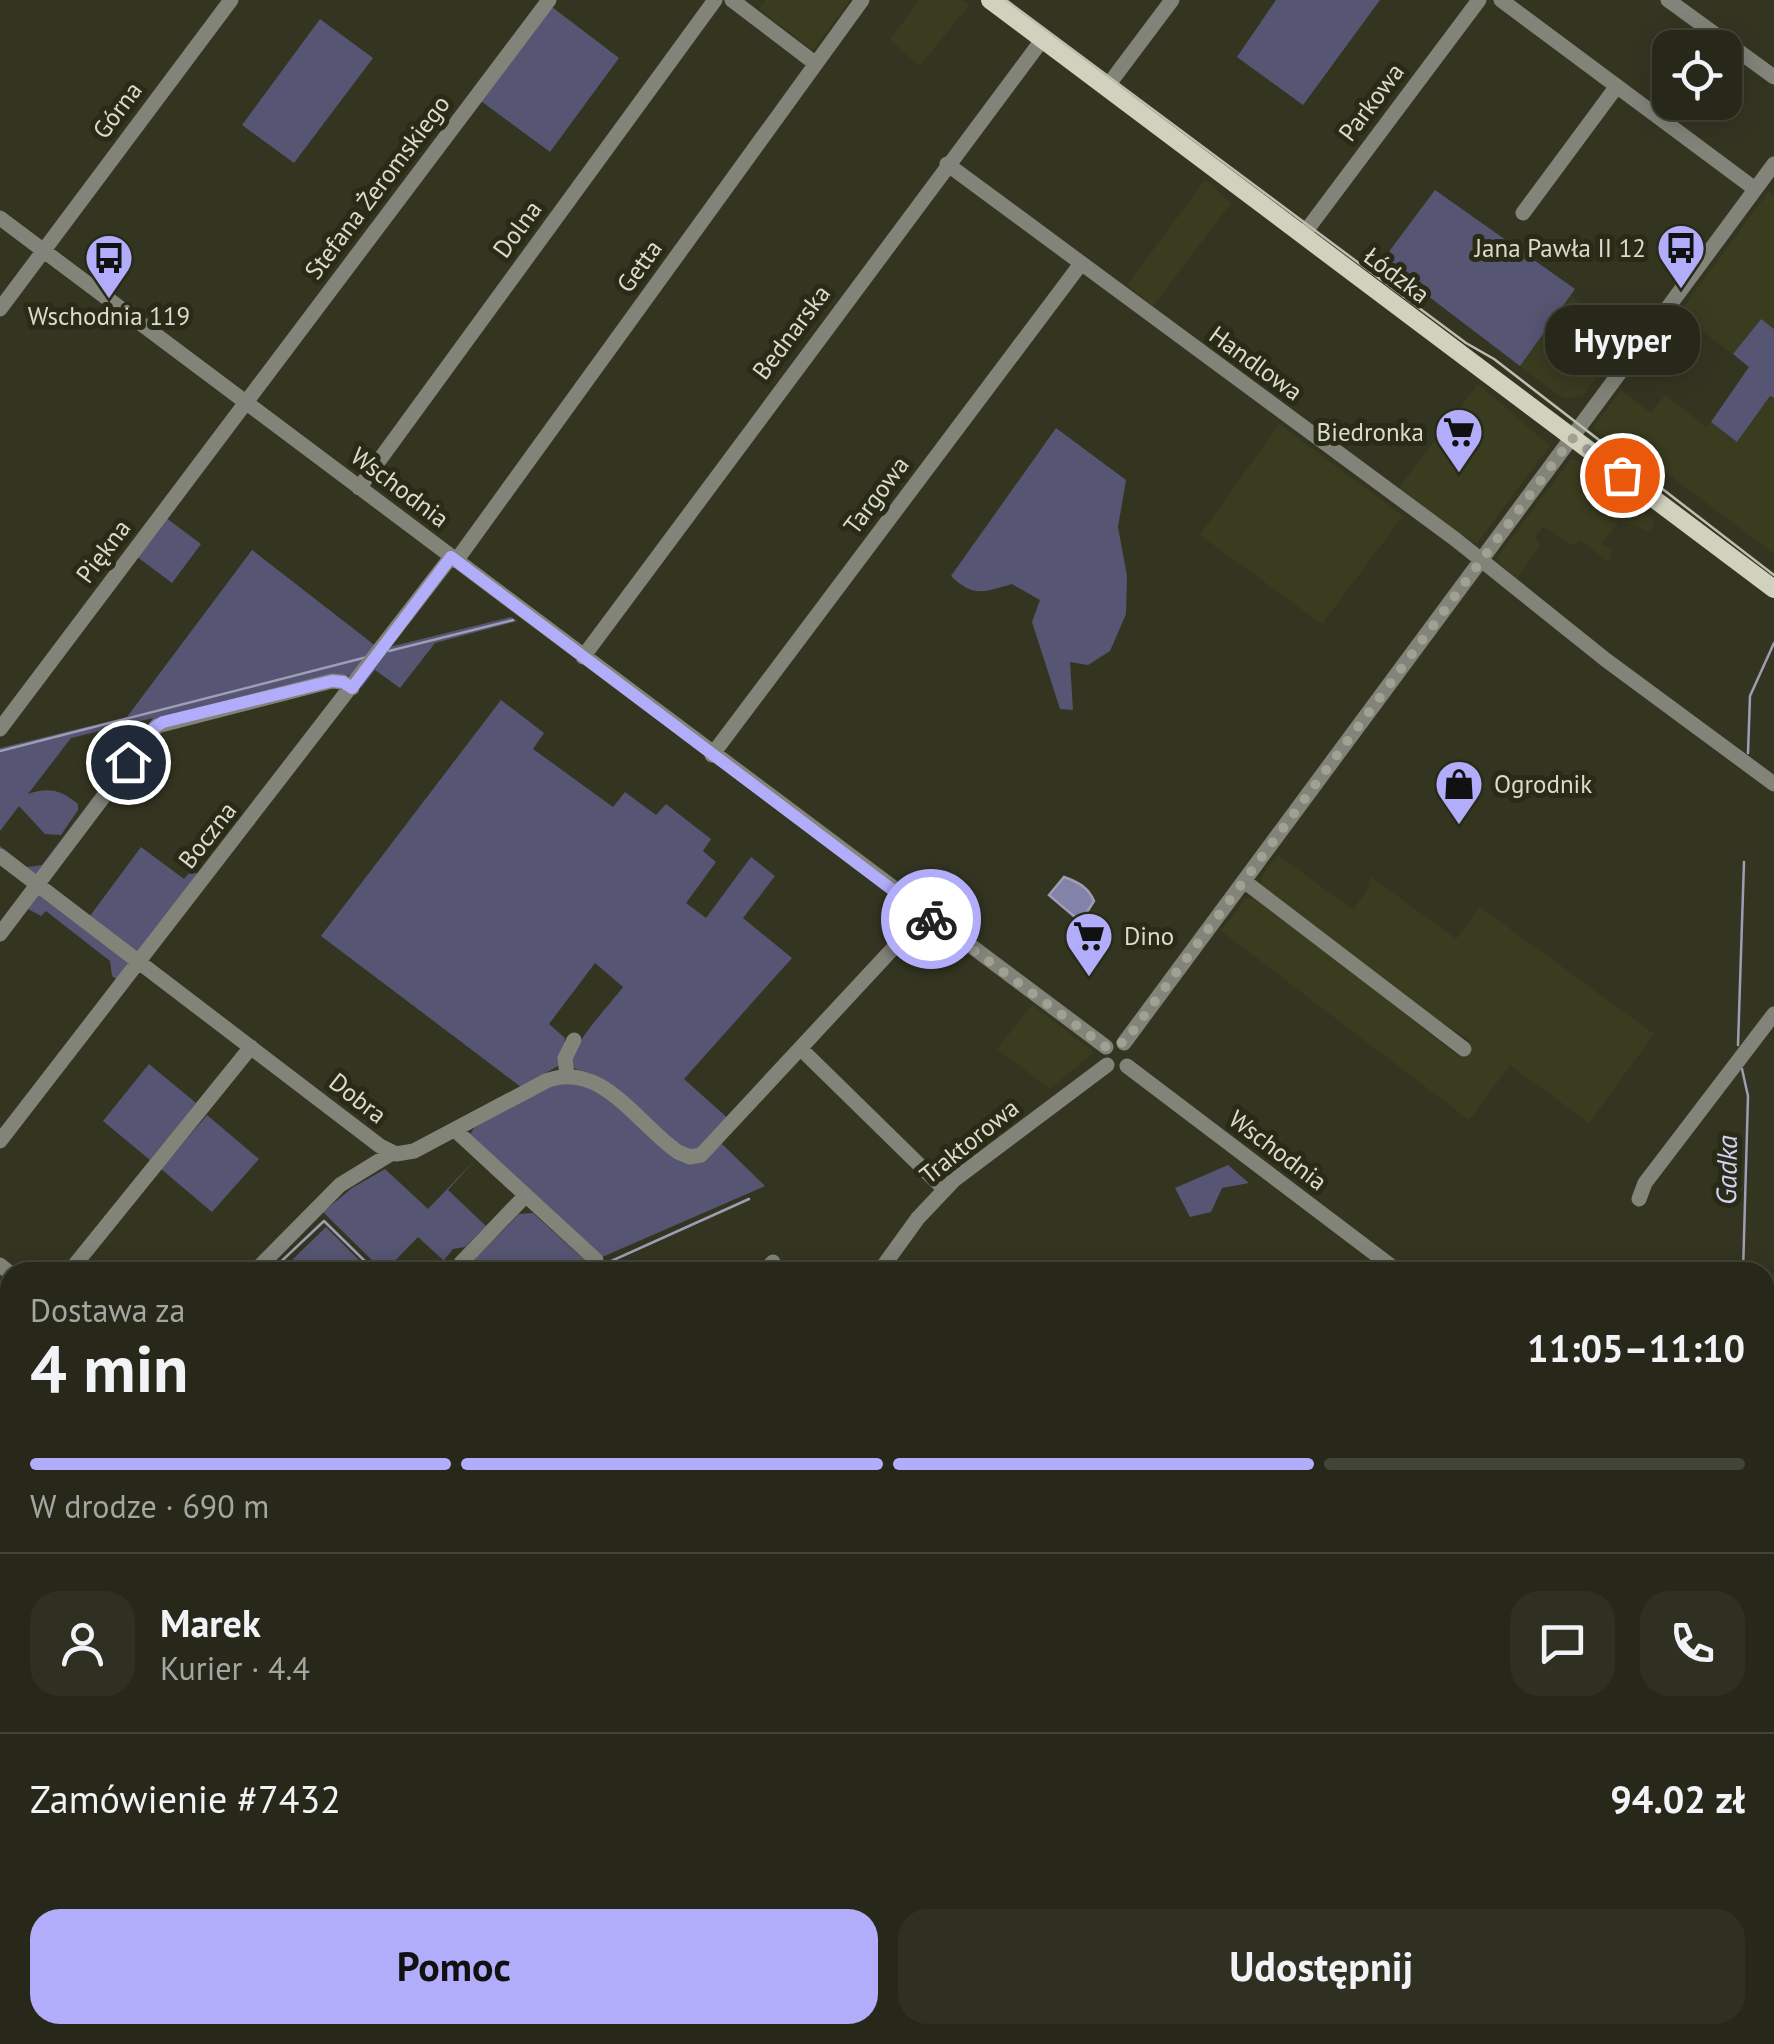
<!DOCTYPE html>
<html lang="pl">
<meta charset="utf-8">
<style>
:root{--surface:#272819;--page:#2f3022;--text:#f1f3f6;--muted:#a4a6a2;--line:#434438;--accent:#b1adfa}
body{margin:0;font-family:"PT Sans",sans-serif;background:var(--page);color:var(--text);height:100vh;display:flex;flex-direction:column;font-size:38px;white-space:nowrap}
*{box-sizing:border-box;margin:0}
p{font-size:32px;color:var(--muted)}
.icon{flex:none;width:55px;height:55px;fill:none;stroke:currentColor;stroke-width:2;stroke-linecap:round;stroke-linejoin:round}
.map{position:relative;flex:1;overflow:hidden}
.side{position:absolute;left:0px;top:1262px;width:1775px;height:782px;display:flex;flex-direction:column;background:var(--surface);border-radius:30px 30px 0 0;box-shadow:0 5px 25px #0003,0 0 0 2px var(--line)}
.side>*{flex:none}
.fabs{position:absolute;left:1652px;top:30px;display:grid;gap:20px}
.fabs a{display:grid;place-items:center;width:90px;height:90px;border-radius:20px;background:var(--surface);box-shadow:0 5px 25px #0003,0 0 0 2px var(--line);font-size:50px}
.pin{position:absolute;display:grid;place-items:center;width:85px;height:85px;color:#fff;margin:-42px;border:5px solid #fff;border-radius:50%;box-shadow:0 2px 10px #0007}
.courier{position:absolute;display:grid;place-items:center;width:100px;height:100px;margin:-50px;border:8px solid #b1adfa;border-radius:50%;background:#fff;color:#222;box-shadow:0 2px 12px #0007}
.bubble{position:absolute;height:70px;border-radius:30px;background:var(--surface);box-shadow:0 5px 25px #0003,0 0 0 2px var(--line);font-size:32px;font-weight:700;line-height:70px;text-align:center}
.headline em{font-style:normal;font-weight:700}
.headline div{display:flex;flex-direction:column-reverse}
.headline{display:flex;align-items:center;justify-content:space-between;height:170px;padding:0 30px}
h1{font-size:65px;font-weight:700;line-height:75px}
.bar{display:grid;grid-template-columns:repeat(4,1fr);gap:15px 10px;align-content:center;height:120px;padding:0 30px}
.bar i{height:12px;border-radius:8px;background:var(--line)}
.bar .on{background:var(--accent)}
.bar p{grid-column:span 4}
.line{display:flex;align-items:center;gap:25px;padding:0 30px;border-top:2px solid var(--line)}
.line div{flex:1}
.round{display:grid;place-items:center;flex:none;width:105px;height:105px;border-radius:30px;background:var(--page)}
.primary-button{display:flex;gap:20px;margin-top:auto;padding:20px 30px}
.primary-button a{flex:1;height:115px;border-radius:30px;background:var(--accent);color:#111;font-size:40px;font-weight:700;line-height:115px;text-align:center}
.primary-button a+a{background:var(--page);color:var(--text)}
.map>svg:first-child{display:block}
.built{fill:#3a3c20}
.green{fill:#565573}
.water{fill:#8382a8;stroke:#9d9db4;stroke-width:2.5}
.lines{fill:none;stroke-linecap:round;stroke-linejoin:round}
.stream{stroke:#9d9db4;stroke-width:2.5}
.minor{stroke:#828379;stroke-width:15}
.major{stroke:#d1d2be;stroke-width:18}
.tram{stroke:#bdbeb0;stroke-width:2.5}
.done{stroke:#a0a192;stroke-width:10;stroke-dasharray:0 18}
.route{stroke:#b1adfa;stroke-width:12}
.labels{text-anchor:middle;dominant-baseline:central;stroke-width:10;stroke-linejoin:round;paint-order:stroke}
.street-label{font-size:25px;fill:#dadbcf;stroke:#2a2b17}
.poi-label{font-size:25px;fill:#dadbcf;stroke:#2a2b17;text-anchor:end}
.water-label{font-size:28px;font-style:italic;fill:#d2d1f7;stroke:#2a2b17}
</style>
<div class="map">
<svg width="1774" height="2044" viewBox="0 0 1774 2044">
<rect width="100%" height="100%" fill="#343521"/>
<!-- built -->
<path class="built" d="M766,0H850L813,50L759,9Z
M919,0H962L969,5L920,66L890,40Z
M1205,180L1231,203L1153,306L1127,285Z
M1769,191L1774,195V329L1760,319L1733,354L1678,314Z
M1571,295L1627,336L1583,396L1564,399L1520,366Z
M1478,384L1550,446L1476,544L1398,489Z
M1621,390L1651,413L1665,395L1706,427L1711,422L1737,442L1770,396L1774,398V554L1628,444L1623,450L1593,428Z
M1279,424L1403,516L1322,624L1200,535Z
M1570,460H1577L1654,521L1650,531L1619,521L1601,544L1613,549L1609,562L1581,540L1571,545L1543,527L1535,537L1540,546L1516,579L1496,559Z
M1278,855L1353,910L1368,889L1371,877L1456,939L1480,907L1654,1034L1589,1123L1510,1065L1469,1120L1221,931L1245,899L1257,897L1458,1056L1471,1041L1426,1012L1263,889L1261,877Z
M1032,1005L1094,1052L1050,1089L997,1049Z
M187,2035H338L332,2044H181Z"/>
<!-- green -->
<path class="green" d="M1276,0H1380L1303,105L1237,57Z
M552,7L619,58L550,152L481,101Z
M320,19L373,58L294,163L242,125Z
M1435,190L1575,289L1520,366L1382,261Z
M1761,319L1774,329V398L1770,396L1737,442L1711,422L1749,367L1733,354Z
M1056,428L1126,480L1118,527L1127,576L1126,614L1110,651L1088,665L1070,662L1073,710L1060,709L1032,622L1040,600L1012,584C983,592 974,598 951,576Z
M165,517L201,544L172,583L136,556Z
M252,550L377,647L357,675L331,676L158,719L41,872L35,875L0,851V846L27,867L42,865L153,718L71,738L28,794C49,787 61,790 78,804V810L61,835L45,834L19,806L0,831V748L127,717Z
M511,617L517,621L435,643L400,688L375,670L361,688L358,686L389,647Z
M501,700L544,733L533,749L613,807L625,792L656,815L666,804L711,839L703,851L716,862L686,903L706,918L751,857L775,876L743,918L792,958L684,1079L731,1121L699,1149L684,1150L591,1074L570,1067C572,1043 608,1007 623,987L595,963L549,1024L565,1038L560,1065L521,1087L321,936Z
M141,847L184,879L192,870L202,878L139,955L90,916Z
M42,893L130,960L120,982L112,976L110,961L46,911L41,916L28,909L32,896Z
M149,1064L196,1103L150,1160L103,1121Z
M579,1081L610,1100L675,1156L722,1144L765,1186L600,1258L469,1136L474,1128L541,1088Z
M207,1115L259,1159L212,1212L161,1169Z
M475,1160L448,1190L486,1226L465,1247L453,1249L444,1260L456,1272L418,1237L384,1272L323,1212L352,1188L385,1169L428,1209Z
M1228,1165L1249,1183L1222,1188L1211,1212L1190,1217L1175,1188Z
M533,1213L591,1266L577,1272H473L476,1258L519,1214Z
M326,1227L371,1272H303L291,1261Z
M10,1512V1662L0,1654V1520Z
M406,2035H553L548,2044H401Z
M1131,2035H1672L1668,2044H1174Z"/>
<!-- water -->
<path class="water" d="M1064,877C1078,882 1088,887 1094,901L1084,917L1076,918L1049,895Z"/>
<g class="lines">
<!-- stream -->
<path class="stream" d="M389,651L513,620
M0,751L367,657
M1748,753L1750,696L1774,643
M1738,1045L1744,862
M1742,1069L1748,1096L1743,1272
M270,1272L324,1221L376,1272
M587,1272L749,1199
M0,1513L10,1504
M1765,1753L1774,1749
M1677,2044L1681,2035"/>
<!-- minor -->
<path class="minor" d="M732,0L816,64
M1501,0L1755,189
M1668,0L1774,77
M1106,88L1172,0
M947,164L1455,539L1606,660L1774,784
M1523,213L1617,86
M0,218L1106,1047
M1303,235L1479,0
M0,309L231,0
M359,488L715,0
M456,561L862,0
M583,657L1042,40
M0,729L549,0
M712,755L1080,265
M0,856L380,1146L396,1154L414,1151L546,1081C601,1059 638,1125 678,1152L690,1157L701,1155L925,914
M1244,881L1464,1049
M0,934L157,726L332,681L343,682L352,688
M1124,1043L1774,164
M802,1050L944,1189
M1127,1066L1399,1272
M567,1076L565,1058L574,1040
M455,1130L596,1260
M0,1141L451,557
M1639,1199L1645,1183L1774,1014
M461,1263L525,1196
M0,1265L10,1273
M69,1272L251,1047
M254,1272L340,1185L392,1153
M611,1272H612
M763,1272L773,1262
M879,1272L918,1218L954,1180L1107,1065
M0,1347L10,1337
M1765,1439L1774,1426
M1765,1545L1774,1552
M0,1765L10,1751
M0,1816L10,1823
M0,1935L10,1942
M946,2035L951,2044
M39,2044L45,2035
M170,2044L175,2035
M343,2044L349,2035
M555,2044L561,2035
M690,2044L697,2035"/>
<!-- major -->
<path class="major" d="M990,0L1774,589"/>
<!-- tram -->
<path class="tram" d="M1006,0L1466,343L1494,359L1774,575"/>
</g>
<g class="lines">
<!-- done -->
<path class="done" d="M931,919L1106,1047L1114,1042L1124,1043L1572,438L1622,475"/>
<!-- route -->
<path class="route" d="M128,762L154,728L163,722L332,681L343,682L352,688L451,557L931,919"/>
</g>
<!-- icons -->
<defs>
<g id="bus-pin" transform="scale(2.5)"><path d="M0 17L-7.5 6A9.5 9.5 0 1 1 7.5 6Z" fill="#b1adfa" stroke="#2a2b17"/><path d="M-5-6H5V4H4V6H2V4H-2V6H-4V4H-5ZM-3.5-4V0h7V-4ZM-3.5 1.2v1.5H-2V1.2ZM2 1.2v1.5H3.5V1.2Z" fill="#111"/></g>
<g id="supermarket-pin" transform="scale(2.5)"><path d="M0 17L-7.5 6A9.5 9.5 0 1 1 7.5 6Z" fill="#b1adfa" stroke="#2a2b17"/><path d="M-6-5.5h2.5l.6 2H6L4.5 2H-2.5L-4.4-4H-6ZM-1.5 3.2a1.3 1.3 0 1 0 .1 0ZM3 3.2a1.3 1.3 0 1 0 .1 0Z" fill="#111"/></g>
<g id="shop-pin" transform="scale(2.5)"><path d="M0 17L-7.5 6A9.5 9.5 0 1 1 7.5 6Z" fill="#b1adfa" stroke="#2a2b17"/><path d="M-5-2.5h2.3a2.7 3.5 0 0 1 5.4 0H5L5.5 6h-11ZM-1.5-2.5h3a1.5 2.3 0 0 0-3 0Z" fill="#111"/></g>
</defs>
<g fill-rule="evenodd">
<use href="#bus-pin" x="1681" y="248"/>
<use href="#bus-pin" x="109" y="258"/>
<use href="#supermarket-pin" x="1459" y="432"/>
<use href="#shop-pin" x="1459" y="784"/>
<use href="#supermarket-pin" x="1089" y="936"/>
</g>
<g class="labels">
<!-- street labels -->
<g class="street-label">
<text transform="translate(1371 102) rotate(-53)">Parkowa</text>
<text transform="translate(117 110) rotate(-53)">Górna</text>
<text transform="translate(377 187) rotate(-53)">Stefana Żeromskiego</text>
<text transform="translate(517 229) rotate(-54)">Dolna</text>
<text transform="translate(639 266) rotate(-54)">Getta</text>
<text transform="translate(1397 275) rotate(37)">Łódzka</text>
<text transform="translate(791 332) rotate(-53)">Bednarska</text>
<text transform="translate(1256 363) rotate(36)">Handlowa</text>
<text transform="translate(400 487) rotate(37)">Wschodnia</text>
<text transform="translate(876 495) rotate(-53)">Targowa</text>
<text transform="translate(103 551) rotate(-53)">Piękna</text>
<text transform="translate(207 835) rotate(-52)">Boczna</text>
<text transform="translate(358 1098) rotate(38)">Dobra</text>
<text transform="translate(969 1141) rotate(-39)">Traktorowa</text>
<text transform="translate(1278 1150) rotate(37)">Wschodnia</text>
</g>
<!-- poi labels -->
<g class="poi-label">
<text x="1646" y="248">Jana Pawła II 12</text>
<text x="109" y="316" text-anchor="middle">Wschodnia 119</text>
<text x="1424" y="432">Biedronka</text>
<text x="1494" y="784" text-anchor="start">Ogrodnik</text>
<text x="1124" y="936" text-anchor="start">Dino</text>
</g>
<!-- water labels -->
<g class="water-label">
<text transform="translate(1726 1170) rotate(-89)">Gadka</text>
</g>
</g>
</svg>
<div class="fabs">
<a><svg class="icon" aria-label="locate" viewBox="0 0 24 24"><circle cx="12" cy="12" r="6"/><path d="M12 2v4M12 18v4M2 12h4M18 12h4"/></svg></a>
</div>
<div class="pin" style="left:1622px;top:475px;background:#ea580c"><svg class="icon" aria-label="bag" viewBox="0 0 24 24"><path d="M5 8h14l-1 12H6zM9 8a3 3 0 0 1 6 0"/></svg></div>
<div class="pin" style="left:128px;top:762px;background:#1f2937"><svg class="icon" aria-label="home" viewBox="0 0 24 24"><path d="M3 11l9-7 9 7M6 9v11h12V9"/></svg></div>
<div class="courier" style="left:931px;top:919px"><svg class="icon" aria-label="bike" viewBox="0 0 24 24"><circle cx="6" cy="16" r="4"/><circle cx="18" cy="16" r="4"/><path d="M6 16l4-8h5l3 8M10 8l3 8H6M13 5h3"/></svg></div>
<div class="bubble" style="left:1545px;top:305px;width:155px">Hyyper</div>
<section class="side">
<div class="headline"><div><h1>4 min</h1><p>Dostawa za</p></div><em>11:05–11:10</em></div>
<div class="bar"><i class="on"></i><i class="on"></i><i class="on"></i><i></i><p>W drodze · 690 m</p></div>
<div class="line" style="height:180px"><a class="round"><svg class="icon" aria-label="person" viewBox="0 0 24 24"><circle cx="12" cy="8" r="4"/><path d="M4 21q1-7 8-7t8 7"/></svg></a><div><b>Marek</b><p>Kurier · 4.4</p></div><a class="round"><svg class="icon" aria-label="chat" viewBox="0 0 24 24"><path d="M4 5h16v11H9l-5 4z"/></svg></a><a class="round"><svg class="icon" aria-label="phone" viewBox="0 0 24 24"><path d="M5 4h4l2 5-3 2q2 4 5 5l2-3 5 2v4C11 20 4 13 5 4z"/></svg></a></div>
<div class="line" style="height:130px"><div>Zamówienie #7432</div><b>94.02 zł</b></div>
<div class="primary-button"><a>Pomoc</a><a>Udostępnij</a></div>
</section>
</div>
